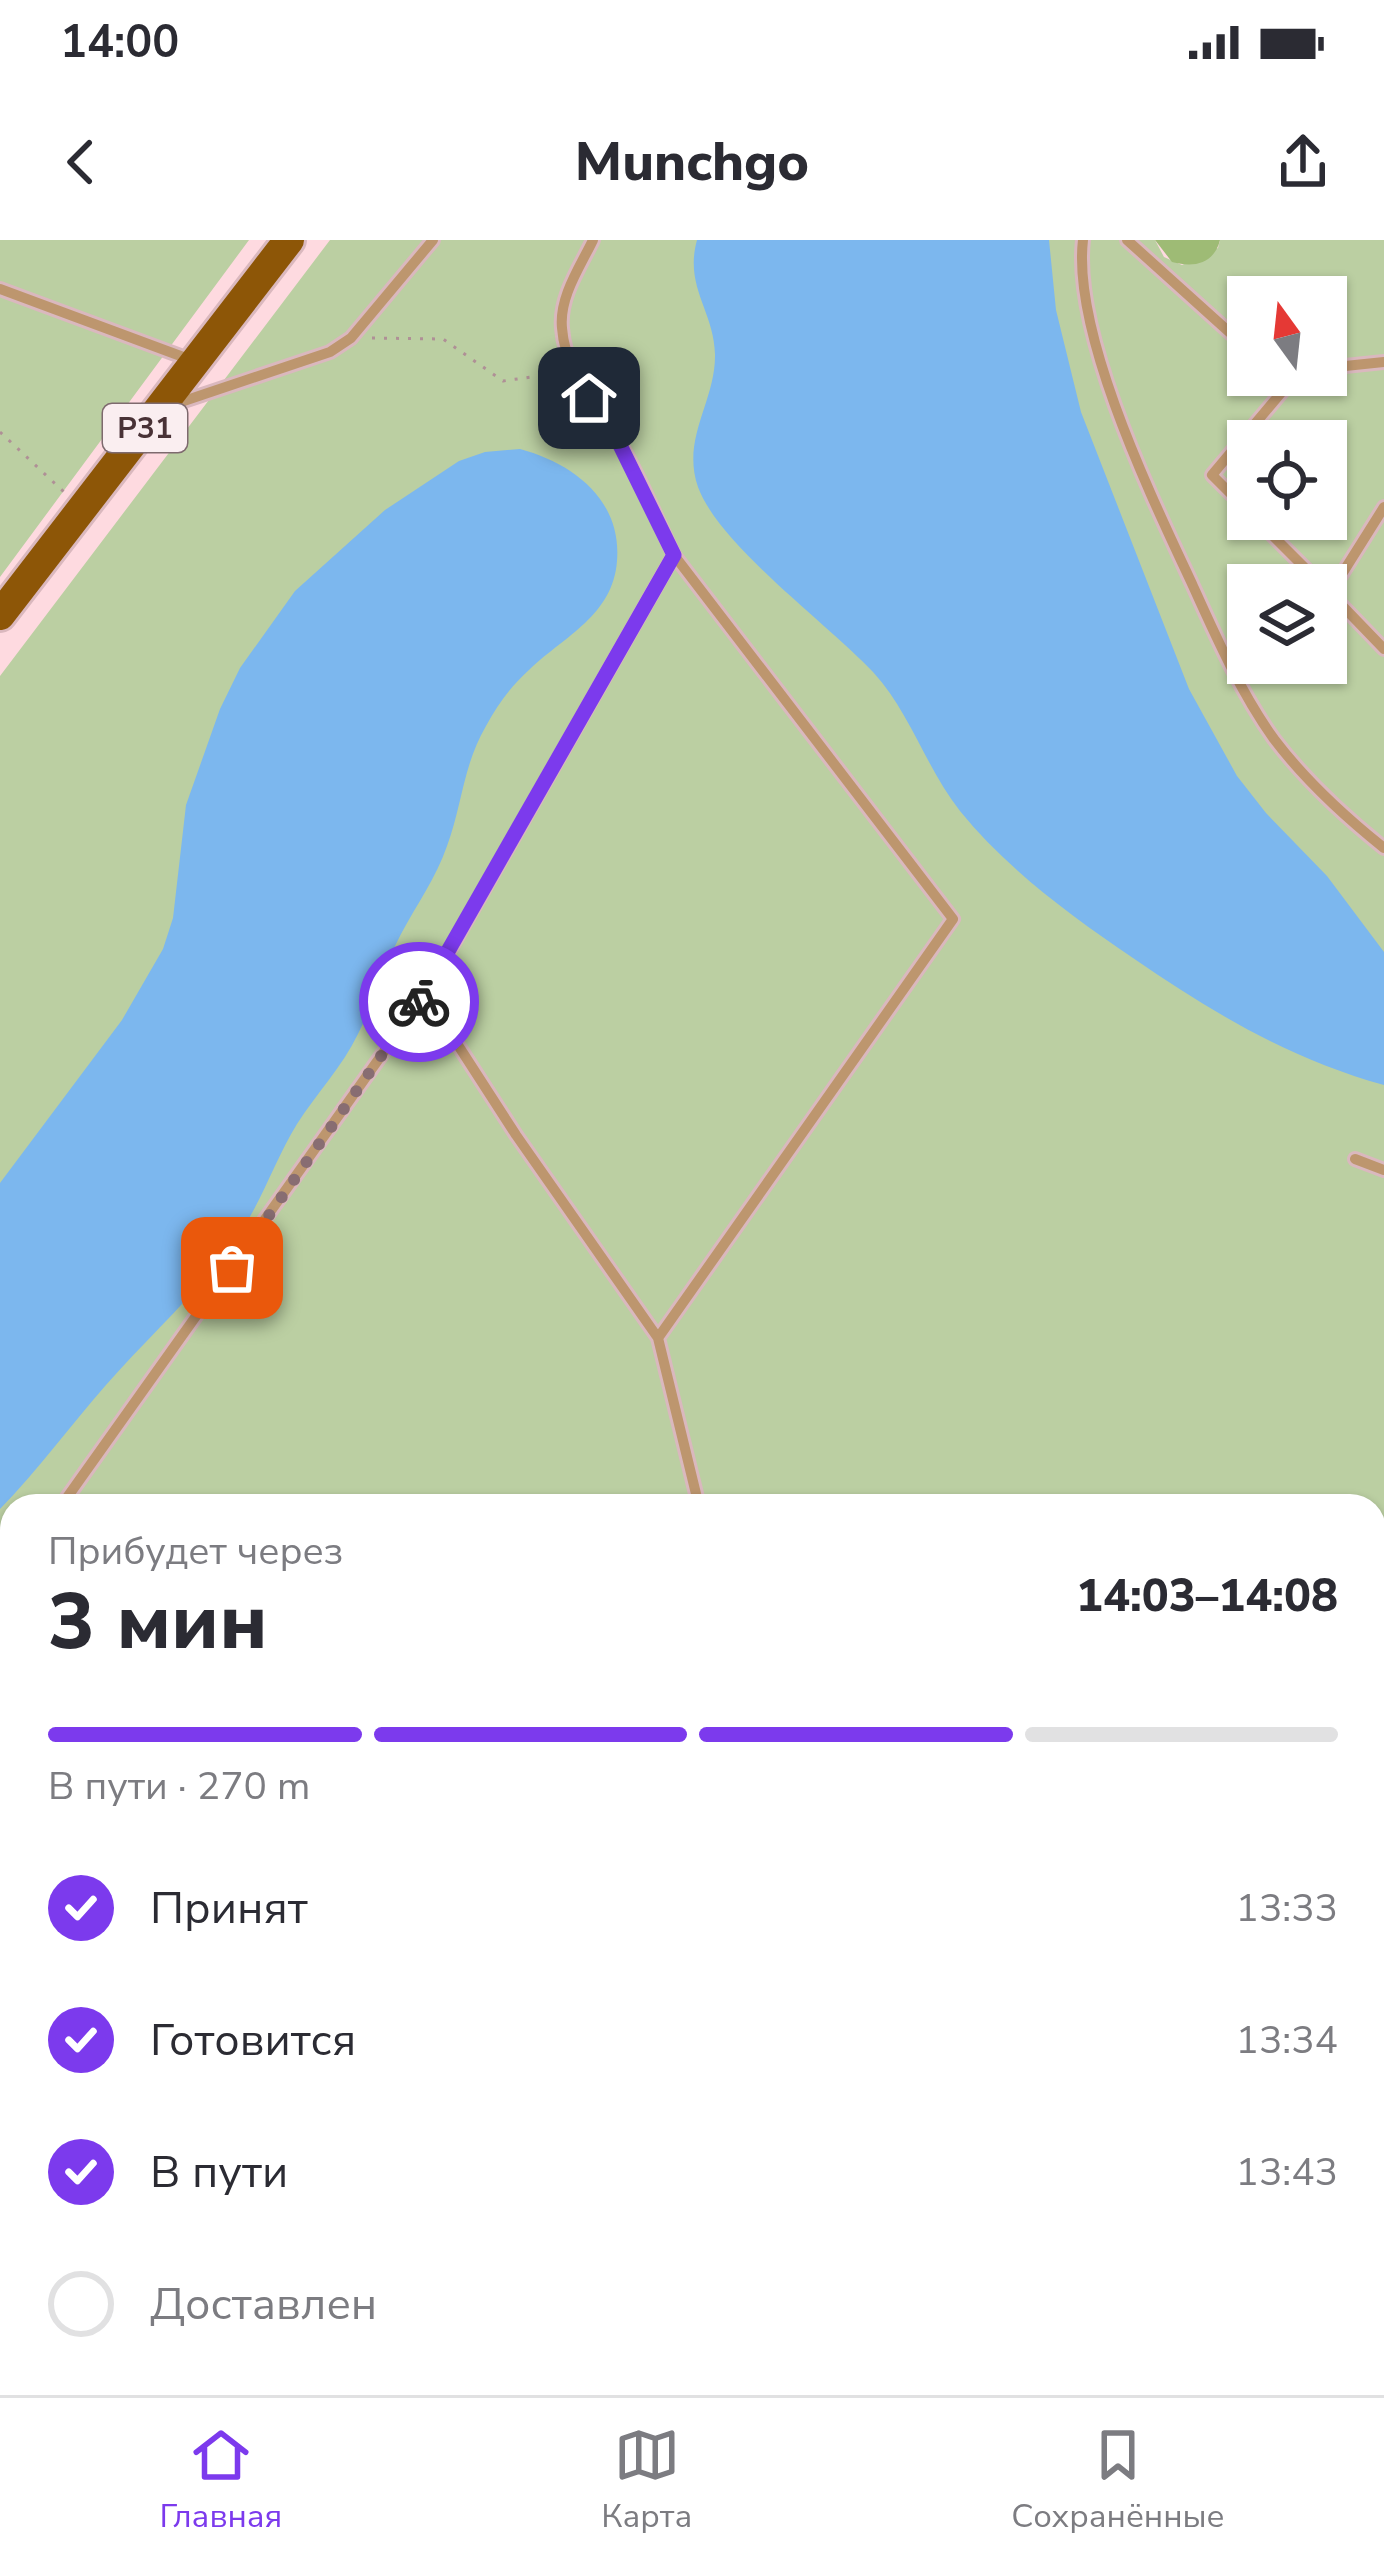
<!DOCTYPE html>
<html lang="ru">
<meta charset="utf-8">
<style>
:root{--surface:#fff;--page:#f7f7f7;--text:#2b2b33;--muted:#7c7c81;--line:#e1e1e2;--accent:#7c3aed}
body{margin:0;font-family:"Nunito Sans",sans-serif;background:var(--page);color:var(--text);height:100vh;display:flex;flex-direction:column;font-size:45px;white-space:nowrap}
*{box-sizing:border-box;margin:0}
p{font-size:39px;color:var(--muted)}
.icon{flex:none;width:66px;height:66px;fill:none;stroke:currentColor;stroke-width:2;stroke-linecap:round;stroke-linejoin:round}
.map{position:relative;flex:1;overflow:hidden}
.side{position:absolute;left:0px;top:1254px;width:1386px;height:903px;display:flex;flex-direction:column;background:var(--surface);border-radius:36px 36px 0 0;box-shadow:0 3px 9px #0004}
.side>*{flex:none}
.needle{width:78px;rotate:345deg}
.tools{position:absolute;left:1227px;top:36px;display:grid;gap:24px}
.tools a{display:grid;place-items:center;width:120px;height:120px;border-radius:0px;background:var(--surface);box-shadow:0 3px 9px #0004;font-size:60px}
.pin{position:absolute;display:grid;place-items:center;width:102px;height:102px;color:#fff;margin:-51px;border-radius:24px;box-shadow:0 6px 18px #0006}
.courier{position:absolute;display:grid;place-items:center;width:120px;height:120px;margin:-60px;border:9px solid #7c3aed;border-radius:50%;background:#fff;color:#222;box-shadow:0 3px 15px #0007}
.head em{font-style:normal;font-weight:800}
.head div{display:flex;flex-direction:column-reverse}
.head{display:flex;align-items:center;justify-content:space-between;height:204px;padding:0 48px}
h1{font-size:78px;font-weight:800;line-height:90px}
.bar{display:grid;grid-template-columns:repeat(4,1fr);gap:18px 12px;align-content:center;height:144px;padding:0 48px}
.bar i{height:15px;border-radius:9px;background:var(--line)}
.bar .active{background:var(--accent)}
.bar p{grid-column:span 4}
ol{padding:0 48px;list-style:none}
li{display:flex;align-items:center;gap:36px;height:132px}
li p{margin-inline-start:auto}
li .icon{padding:12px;border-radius:50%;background:var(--accent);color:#fff;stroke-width:4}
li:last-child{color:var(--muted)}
li i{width:66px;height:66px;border:6px solid var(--line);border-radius:50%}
.status{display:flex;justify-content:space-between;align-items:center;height:84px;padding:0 60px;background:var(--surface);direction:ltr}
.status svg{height:33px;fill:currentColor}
header{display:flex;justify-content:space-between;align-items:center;height:156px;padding:0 48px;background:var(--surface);font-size:54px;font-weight:800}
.tab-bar{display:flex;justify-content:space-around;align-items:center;height:168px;border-top:3px solid var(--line);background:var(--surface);font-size:33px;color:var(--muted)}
.tab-bar a{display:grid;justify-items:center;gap:6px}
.tab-bar .active{color:var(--accent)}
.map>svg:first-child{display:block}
.green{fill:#bbcfa2;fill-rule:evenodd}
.forest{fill:#9ebb75}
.water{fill:#7cb7ee}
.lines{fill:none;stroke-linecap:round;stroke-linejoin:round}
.service-casing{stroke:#dab8be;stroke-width:16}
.primary-casing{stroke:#dab8be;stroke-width:36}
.path{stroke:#af9096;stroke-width:3;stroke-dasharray:3 9;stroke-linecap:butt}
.service{stroke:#bd966e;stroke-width:10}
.primary{stroke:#8d5607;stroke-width:30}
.done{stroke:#886d72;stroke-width:12;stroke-dasharray:0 21.6}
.route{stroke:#7c3aed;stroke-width:15}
.labels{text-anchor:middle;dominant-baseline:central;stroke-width:12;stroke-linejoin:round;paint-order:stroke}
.shield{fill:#faeef0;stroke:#7e6a6e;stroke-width:3}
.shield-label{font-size:30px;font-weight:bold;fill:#493236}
</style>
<div class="status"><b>14:00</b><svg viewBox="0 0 49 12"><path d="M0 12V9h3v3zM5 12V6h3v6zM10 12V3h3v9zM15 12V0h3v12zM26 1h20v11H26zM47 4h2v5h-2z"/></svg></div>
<header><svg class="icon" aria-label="back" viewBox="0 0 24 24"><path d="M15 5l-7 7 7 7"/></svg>Munchgo<svg class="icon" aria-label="share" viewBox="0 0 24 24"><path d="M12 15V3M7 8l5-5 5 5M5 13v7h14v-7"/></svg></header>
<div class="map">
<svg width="1384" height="2155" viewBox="0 0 1384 2155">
<rect width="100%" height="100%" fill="#fedae0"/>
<!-- green -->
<path class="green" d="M0,0H249L0,337Z
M330,0H1155L1164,17L1182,25L1218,8L1220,0H1384V2155H163L152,2145H1374V1266H12V2035L0,2026V436ZM1248,57H1326V135H1248ZM1248,201H1326V279H1248ZM1248,345H1326V423H1248Z"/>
<!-- forest -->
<path class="forest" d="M1155,0H1220C1214,24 1194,28 1172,22Z"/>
<!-- water -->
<path class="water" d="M697,0H1049L1056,70L1081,172L1189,449L1237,536L1266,573L1327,636L1384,712V845C1290,819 1213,773 1133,718C1071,676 1008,630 960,571C926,528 910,472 873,432C828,384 719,305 698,247C681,198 716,161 715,114C714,71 684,47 697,0Z
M520,209C572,223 622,259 617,321C613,375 565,396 530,429C511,446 498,464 486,486C463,525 462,566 447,606C436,638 417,664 401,694C384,726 374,762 358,794C342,827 317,853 297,884C275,920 262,961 238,996C200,1051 150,1095 106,1145C70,1186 38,1230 0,1269V943L122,780L163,709L173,678L186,565L220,469L240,428L295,351L385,270L459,221L485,212Z
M0,2026L12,2035V2145H152L163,2155H0Z
M1208,2145H1315L1311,2155H1224Z"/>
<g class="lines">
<!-- service casing -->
<g class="service-casing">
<path id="service" d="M1083,0C1072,94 1153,260 1193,346C1216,397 1241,453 1274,499C1305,540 1344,576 1384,608
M1127,0L1248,109
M0,49L194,121
M1326,128L1384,122
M175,164L330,112L351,98L433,0
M1384,267L1330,353L1384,409
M1248,271L1212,235L1296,135
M1256,279L1322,345
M425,754L516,895L658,1098L953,679L674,315
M1355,919L1384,930
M658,1098L699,1266
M61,1266L425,754L674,315C655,275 639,234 616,196C594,161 565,131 562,88C559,57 580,27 593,0
M0,1347L12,1331
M0,1675L12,1688
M1374,2004L1384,2006
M1374,2066L1384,2079
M657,2145L671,2155"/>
</g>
<!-- primary casing -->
<g class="primary-casing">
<path id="primary" d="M0,375L289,0"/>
</g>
<!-- path -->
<path class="path" d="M372,98L443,99L503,141L559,133
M0,192L64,252
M267,2145L275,2155"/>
<!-- service -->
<use href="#service" class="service"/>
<!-- primary -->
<use href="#primary" class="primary"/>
</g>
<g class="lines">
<!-- done -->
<path class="done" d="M232,1028L419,762"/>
<!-- route -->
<path class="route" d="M419,762L674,315L616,197L589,158"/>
</g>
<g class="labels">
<!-- shield labels -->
<rect class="shield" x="103" y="164" width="84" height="48" rx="9"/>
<g class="shield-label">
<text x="145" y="188">Р31</text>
</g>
</g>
</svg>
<div class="tools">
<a><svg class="needle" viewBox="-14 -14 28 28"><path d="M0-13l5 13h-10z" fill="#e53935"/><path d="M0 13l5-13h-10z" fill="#7c7c81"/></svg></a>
<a><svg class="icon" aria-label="locate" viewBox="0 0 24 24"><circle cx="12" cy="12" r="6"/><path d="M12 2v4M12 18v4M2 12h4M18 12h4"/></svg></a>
<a><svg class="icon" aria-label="layers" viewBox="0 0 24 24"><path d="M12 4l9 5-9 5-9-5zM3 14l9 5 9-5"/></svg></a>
</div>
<div class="pin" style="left:232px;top:1028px;background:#ea580c"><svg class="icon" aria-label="bag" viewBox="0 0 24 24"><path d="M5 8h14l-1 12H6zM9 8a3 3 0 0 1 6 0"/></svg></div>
<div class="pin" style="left:589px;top:158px;background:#1f2937"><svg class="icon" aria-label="home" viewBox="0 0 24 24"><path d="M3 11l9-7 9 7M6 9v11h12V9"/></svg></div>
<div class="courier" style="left:419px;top:762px"><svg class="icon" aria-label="bike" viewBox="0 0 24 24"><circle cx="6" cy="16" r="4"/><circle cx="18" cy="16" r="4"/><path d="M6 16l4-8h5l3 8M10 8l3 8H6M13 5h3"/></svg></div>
<section class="side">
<div class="head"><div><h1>3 мин</h1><p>Прибудет через</p></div><em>14:03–14:08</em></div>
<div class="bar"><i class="active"></i><i class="active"></i><i class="active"></i><i></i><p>В пути · 270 m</p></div>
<ol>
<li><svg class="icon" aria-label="check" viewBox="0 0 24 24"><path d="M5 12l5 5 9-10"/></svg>Принят<p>13:33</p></li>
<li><svg class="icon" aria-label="check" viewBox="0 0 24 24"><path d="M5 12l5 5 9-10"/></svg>Готовится<p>13:34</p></li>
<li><svg class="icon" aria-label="check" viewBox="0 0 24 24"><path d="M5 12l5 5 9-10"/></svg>В пути<p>13:43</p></li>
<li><i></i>Доставлен</li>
</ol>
</section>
</div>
<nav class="tab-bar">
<a class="active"><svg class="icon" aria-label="home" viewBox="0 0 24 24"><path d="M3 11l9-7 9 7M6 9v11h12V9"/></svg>Главная</a>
<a><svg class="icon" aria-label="map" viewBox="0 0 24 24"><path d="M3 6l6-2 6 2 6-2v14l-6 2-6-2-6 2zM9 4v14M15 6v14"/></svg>Карта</a>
<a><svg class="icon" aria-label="saved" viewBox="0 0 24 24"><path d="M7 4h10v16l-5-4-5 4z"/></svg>Сохранённые</a>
</nav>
